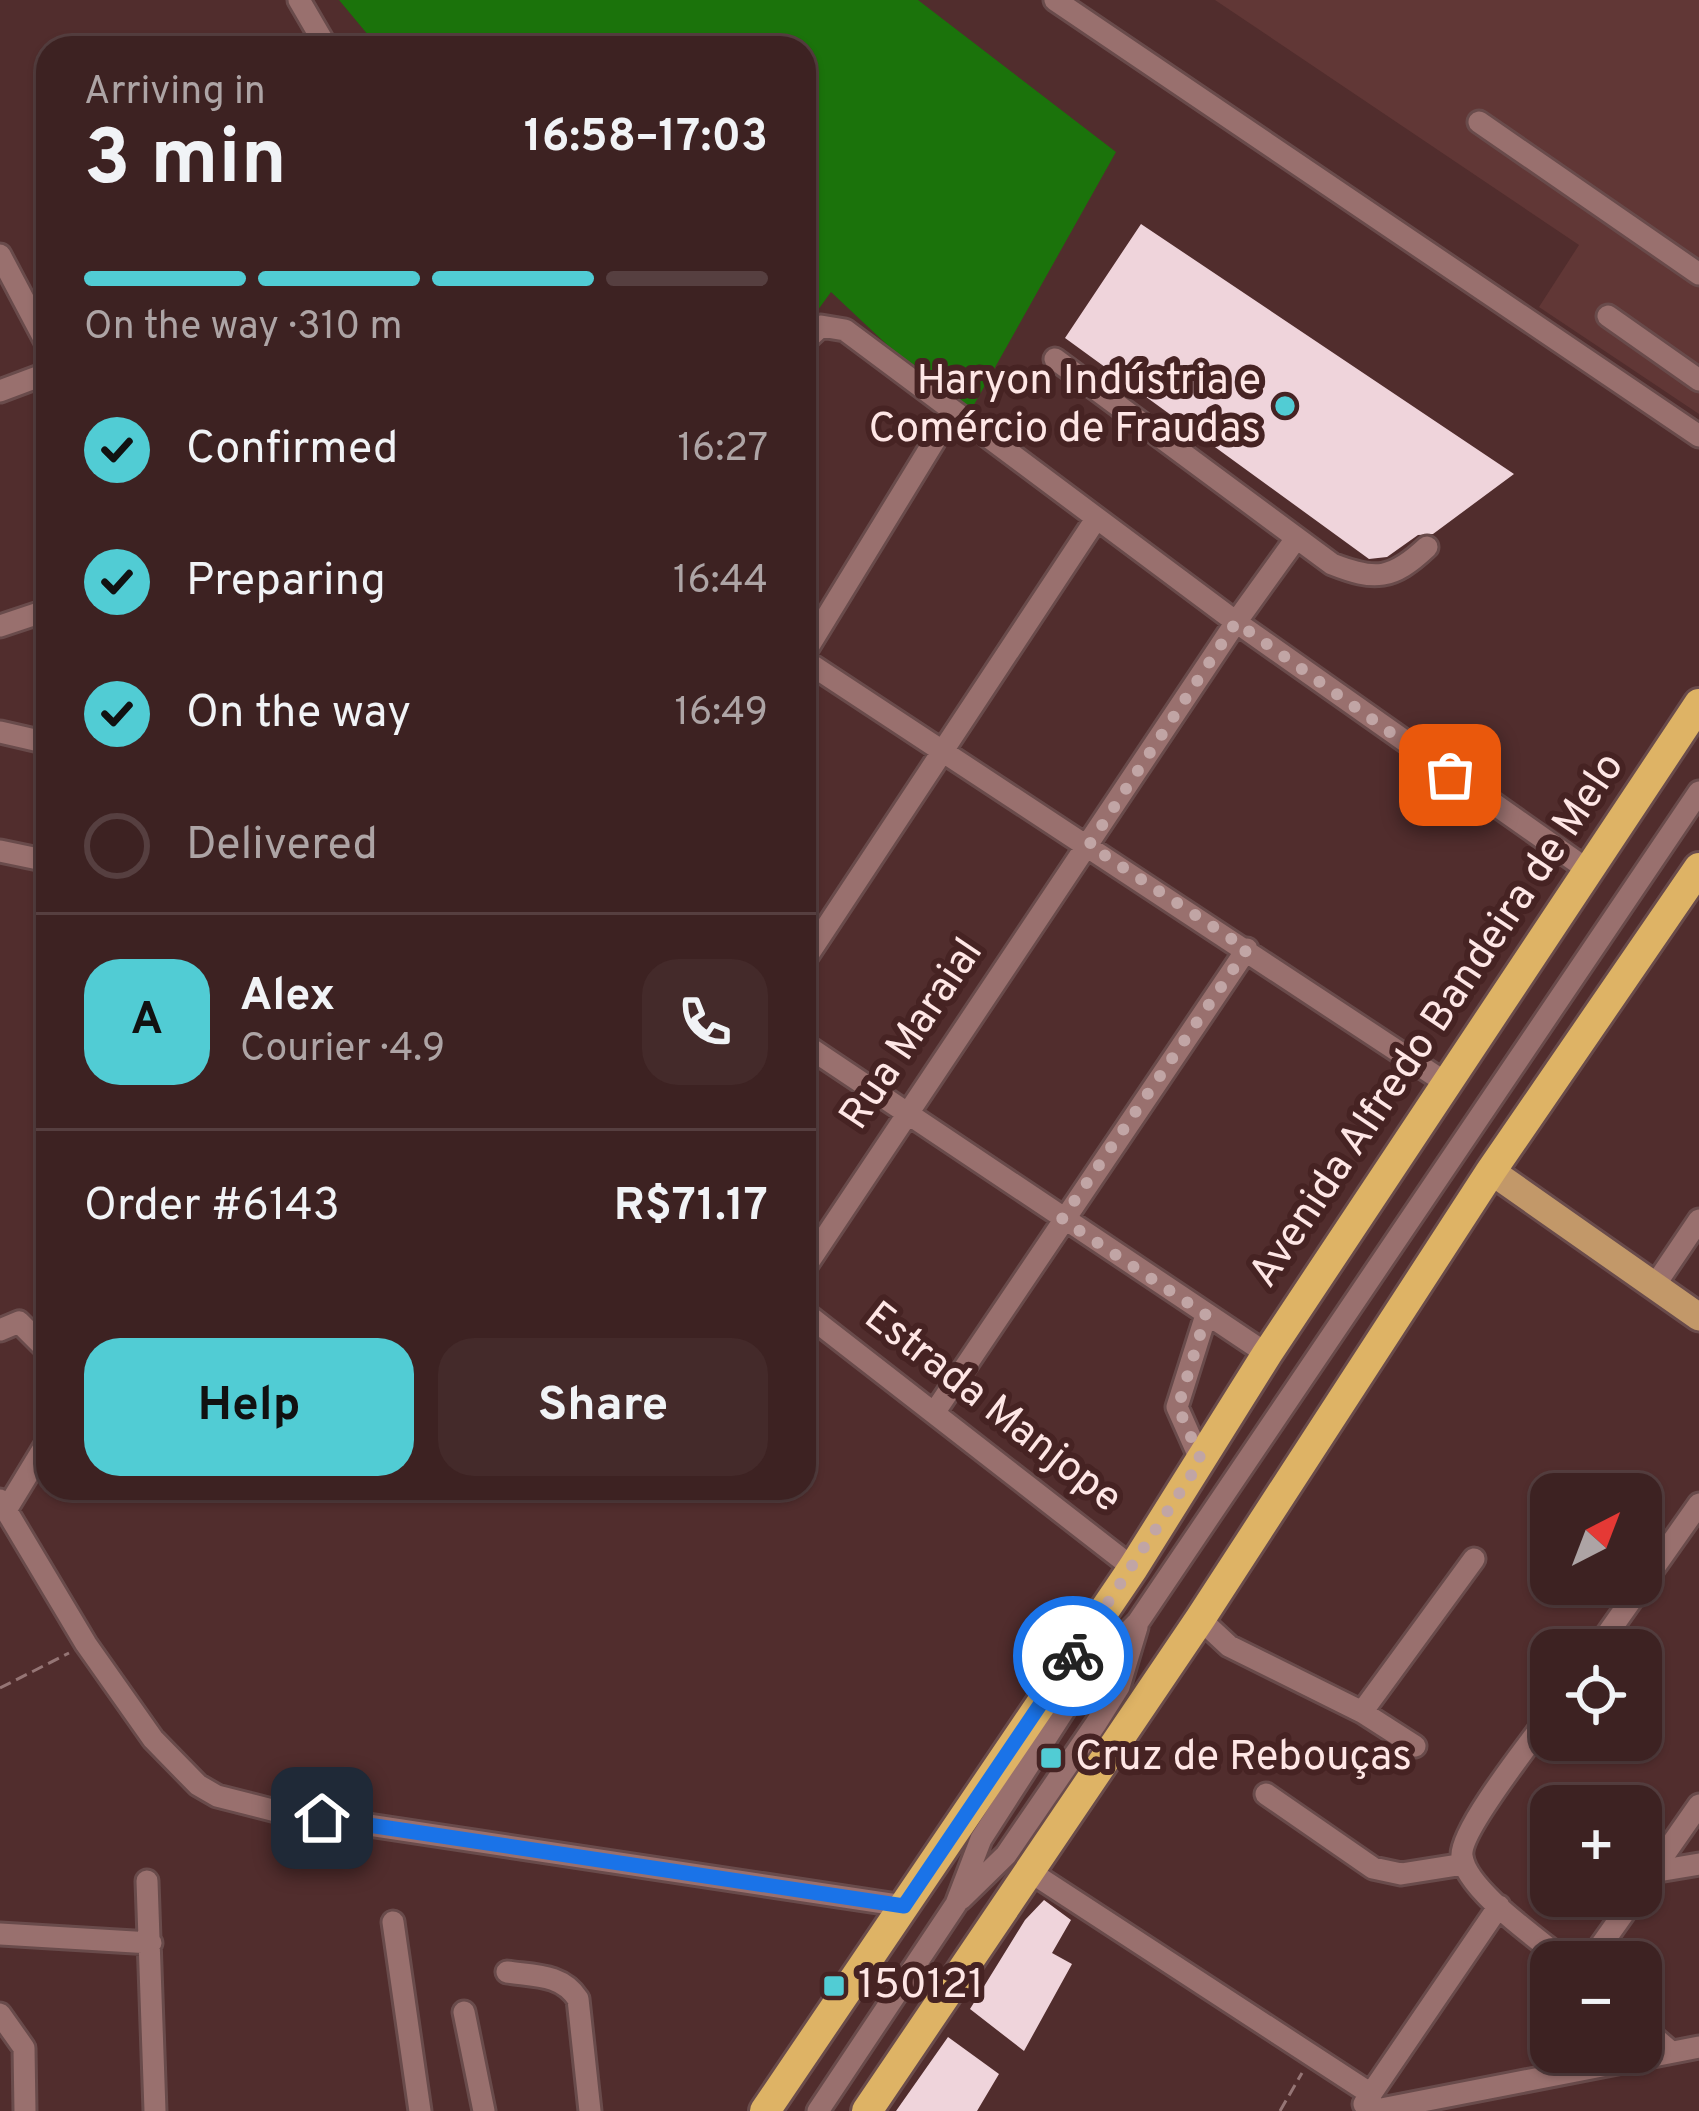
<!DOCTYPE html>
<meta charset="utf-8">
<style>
:root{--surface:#3d2222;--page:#442a2a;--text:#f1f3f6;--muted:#ada4a5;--line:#563f40;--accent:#51ccd4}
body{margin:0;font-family:Overpass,sans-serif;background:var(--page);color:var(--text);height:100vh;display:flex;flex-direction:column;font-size:45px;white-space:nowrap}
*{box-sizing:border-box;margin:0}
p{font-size:39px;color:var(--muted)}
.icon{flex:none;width:66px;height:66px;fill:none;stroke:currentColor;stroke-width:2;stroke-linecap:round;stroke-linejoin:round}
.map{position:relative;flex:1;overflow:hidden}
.drawer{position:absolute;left:36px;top:36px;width:780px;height:1464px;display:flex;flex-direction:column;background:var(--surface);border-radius:36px;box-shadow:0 3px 9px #0004,0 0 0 3px var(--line)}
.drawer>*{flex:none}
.needle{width:78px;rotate:42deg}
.buttons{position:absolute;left:1530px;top:1473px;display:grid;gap:24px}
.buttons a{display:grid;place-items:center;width:132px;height:132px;border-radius:24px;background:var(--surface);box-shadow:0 3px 9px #0004,0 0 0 3px var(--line);font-size:60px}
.pin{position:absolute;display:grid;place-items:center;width:102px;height:102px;color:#fff;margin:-51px;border-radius:24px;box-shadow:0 6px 18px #0006}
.courier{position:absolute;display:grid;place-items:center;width:120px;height:120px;margin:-60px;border:9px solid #1a73e8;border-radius:50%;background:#fff;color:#222;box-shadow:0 3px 15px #0007}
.summary em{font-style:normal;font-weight:700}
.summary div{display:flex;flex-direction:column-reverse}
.summary{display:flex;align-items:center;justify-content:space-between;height:204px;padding:0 48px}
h1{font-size:78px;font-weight:700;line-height:90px}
.bar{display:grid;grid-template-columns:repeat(4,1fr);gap:18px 12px;align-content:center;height:144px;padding:0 48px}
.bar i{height:15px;border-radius:9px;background:var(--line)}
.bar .on{background:var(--accent)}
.bar p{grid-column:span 4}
.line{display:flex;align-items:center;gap:30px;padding:0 48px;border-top:3px solid var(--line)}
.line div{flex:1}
.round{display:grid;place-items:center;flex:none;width:126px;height:126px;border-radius:36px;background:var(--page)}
ol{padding:0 48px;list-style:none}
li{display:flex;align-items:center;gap:36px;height:132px}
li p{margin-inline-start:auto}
li .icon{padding:12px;border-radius:50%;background:var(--accent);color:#111;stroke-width:4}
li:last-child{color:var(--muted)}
li i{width:66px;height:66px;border:6px solid var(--line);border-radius:50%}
.primary-button{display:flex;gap:24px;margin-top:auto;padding:24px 48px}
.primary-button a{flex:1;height:138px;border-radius:36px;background:var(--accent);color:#111;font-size:48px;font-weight:700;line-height:138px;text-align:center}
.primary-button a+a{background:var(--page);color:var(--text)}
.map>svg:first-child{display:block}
.built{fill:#613736}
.forest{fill:#1b730b}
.building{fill:#efd4db}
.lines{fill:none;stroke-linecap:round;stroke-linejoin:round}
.minor-casing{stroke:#694b4b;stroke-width:27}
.major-casing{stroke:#694b4b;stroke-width:33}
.highway-casing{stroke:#694b4b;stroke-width:36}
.path{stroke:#957575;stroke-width:3;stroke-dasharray:12 6;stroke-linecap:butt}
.minor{stroke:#99706e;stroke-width:21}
.major{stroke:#c29869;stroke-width:27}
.highway{stroke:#deb365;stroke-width:30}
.done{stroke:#c1a5a5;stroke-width:12;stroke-dasharray:0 21.6}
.route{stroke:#1a73e8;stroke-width:15}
.poi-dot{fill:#51ccd4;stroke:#462323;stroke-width:4.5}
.labels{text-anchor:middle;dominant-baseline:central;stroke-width:12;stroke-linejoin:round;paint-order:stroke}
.poi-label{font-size:42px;fill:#fee6e5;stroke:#462323;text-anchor:start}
.street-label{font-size:42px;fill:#fee6e5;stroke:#462323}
</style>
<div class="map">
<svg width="1699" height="2111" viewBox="0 0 1699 2111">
<rect width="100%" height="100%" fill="#512d2d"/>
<!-- built -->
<path class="built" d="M1215,0H1699V414L1539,307L1579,245Z"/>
<!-- forest -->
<path class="forest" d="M339,0H918L1116,152L966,419L831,292L804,329V48H379Z"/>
<!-- building -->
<path class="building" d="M1141,224L1514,474L1433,534L1418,535L1387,557L1369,559L1065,338Z
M1044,1900L1071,1920L1052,1953L1072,1964L1024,2051L970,2009L1025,1920Z
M948,2037L999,2074L977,2111H896Z"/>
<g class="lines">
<!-- minor casing -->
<g class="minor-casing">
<path id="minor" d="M299,0L327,48
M1055,0L1699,436
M1479,122L1699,274
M0,255L48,346
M1608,316L1699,380
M804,342L821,326L845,330L1236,622L1588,870
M1055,359L1332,564C1375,581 1392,580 1427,547
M0,391L48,373
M0,626L48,610
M804,654L952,412
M804,660L1446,1083
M0,732L48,743
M0,851L48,861
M804,961L1096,519
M804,1044L1267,1354
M804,1269L1236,622L1295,540
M1655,1285L1699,1220
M804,1312L1133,1568
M0,1330L19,1322L48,1351
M934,1413L1247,949
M1201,1461L1177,1407L1206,1315
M0,1500L86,1644L153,1739L198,1785L217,1796L276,1811L904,1906
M6,1510L48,1441
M1200,1619L1229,1646L1362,1712L1415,1746
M1596,1650L1699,1504
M1362,1712L1474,1559
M1551,1714C1533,1739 1459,1831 1462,1856C1466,1890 1540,1940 1566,1962
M1266,1794L1373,1868L1401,1874L1464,1864
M1029,1871L1371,2094
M1652,1872L1699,1864
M147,1881L155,2111
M1641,1888L1699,1805
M961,1899L1006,1855L1097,1722L1119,1687L1137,1627
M393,1922L420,2111
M0,1934L151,1943
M1589,1962L1636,1896
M507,1972C535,1976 562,1974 578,1999L590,2111
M464,2012L484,2111
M0,2014L24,2048L25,2111
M1641,2026L1671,2052
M1364,2104L1499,1906
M818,2111L956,1904L981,1839L1090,1670L1138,1622L1699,792
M1371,2111L1699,2047"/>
</g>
<!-- major casing -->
<g class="major-casing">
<path id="major" d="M1491,1171L1699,1317"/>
</g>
<!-- highway casing -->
<g class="highway-casing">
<path id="highway" d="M765,2111L1133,1568L1267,1354L1699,704
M867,2111L1200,1619L1491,1171L1699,868"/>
</g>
<!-- path -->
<path class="path" d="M0,1688L69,1653
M1280,2111L1302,2073"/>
<!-- minor -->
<use href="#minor" class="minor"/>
<!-- major -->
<use href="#major" class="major"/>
<!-- highway -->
<use href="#highway" class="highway"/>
</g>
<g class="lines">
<!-- done -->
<path class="done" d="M1073,1656L1201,1460L1178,1407L1206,1315L1062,1219L1247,949L1089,845L1236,622L1450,775"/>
<!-- route -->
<path class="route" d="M322,1818L904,1906L1073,1656"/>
</g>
<!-- markers -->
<g class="poi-dot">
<circle cx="1285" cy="406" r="12"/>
<rect x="1039" y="1746" width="24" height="24" rx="6"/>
<rect x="822" y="1974" width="24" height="24" rx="6"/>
</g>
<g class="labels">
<!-- poi labels -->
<g class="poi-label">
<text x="1261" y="382" text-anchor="end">Haryon Indústria e<tspan x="1261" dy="48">Comércio de Fraudas</tspan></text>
<text x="1075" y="1758">Cruz de Rebouças</text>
<text x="858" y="1986">150121</text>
</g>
<!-- street labels -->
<g class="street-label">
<text transform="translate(1438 1021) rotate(-56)">Avenida Alfredo Bandeira de Melo</text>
<text transform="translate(913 1035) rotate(-56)">Rua Maraial</text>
<text transform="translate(992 1409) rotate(38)">Estrada Manjope</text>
</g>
</g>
</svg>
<div class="buttons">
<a><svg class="needle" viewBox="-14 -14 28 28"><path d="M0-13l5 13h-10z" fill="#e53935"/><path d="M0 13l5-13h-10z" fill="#ada4a5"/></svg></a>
<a><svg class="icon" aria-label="locate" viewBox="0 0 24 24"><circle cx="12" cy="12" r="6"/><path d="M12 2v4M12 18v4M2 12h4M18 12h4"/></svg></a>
<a>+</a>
<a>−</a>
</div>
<div class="pin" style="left:1450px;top:775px;background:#ea580c"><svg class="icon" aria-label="bag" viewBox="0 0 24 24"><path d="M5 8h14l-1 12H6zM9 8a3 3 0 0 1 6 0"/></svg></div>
<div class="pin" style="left:322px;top:1818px;background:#1f2937"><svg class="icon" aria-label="home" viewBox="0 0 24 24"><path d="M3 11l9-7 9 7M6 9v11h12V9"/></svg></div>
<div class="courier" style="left:1073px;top:1656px"><svg class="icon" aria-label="bike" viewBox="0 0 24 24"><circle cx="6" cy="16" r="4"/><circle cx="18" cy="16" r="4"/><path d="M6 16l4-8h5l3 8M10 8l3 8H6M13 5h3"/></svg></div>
<section class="drawer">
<div class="summary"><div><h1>3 min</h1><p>Arriving in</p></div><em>16:58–17:03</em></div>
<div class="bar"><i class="on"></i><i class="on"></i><i class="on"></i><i></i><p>On the way · 310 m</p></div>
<ol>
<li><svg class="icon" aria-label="check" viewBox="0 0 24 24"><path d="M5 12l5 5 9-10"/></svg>Confirmed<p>16:27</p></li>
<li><svg class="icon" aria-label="check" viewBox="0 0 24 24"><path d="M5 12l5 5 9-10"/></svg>Preparing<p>16:44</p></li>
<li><svg class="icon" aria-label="check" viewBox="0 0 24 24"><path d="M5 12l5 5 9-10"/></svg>On the way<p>16:49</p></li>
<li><i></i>Delivered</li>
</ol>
<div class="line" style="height:216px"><b class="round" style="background:var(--accent);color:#111">A</b><div><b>Alex</b><p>Courier · 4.9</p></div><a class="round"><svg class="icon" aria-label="phone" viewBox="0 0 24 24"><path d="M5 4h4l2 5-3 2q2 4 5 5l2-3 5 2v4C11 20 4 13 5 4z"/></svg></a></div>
<div class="line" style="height:156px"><div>Order #6143</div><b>R$71.17</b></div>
<div class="primary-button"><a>Help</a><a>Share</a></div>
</section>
</div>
